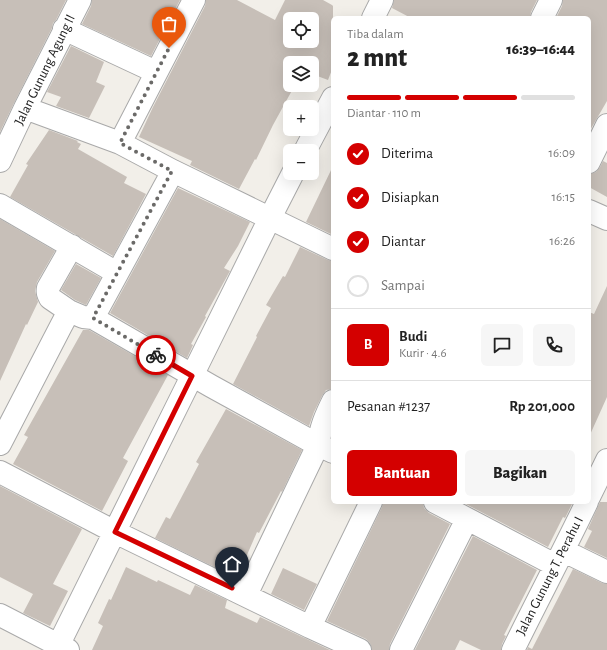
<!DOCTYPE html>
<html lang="id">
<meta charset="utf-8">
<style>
:root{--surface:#fff;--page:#f6f6f6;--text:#222;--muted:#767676;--line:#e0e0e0;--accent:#d40000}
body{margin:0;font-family:"Alegreya Sans",sans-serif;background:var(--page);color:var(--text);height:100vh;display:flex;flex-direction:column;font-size:15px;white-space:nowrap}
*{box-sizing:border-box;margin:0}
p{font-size:13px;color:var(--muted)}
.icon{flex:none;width:22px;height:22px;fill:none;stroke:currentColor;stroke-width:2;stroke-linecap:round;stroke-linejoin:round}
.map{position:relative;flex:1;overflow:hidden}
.drawer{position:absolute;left:331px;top:16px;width:260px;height:488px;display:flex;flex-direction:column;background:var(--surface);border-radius:6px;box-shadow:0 4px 16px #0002}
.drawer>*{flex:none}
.controls{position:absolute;left:283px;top:12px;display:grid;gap:8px}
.controls a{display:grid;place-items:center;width:36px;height:36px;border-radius:6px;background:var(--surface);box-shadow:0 4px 16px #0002;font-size:20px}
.pin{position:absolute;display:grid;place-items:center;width:34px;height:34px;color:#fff;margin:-41px -17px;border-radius:50% 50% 50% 0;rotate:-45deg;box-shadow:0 0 4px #0007}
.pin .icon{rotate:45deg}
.courier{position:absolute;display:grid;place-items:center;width:40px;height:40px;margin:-20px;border:3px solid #d40000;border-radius:50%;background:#fff;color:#222;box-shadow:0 1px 5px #0007}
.head em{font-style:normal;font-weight:800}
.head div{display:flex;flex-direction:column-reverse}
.head{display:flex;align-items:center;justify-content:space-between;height:68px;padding:0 16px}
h1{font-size:26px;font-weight:800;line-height:30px}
.bar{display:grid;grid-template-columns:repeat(4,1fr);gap:6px 4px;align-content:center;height:48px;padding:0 16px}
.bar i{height:5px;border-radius:3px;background:var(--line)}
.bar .active{background:var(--accent)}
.bar p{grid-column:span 4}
.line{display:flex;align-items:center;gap:10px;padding:0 16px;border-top:1px solid var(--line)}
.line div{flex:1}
.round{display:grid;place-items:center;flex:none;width:42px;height:42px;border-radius:6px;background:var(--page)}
ol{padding:0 16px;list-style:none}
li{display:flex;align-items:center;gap:12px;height:44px}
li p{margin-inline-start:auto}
li .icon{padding:4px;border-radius:50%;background:var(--accent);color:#fff;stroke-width:4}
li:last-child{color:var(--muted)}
li i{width:22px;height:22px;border:2px solid var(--line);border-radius:50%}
.button{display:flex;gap:8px;margin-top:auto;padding:8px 16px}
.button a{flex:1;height:46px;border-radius:6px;background:var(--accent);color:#fff;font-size:16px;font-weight:800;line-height:46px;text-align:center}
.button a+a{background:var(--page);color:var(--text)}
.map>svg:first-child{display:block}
.building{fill:#c7bfb8;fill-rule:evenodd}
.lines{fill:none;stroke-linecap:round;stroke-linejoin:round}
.minor-casing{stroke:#a9a9a9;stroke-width:24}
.minor{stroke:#fff;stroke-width:22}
.done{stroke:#6b6a68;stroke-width:4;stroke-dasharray:0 7.2}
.route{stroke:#d40000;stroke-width:5}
.labels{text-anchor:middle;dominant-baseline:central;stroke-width:3;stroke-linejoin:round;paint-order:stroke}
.street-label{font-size:14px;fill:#222;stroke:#fff}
</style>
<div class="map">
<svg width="607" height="650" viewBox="0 0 607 650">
<rect width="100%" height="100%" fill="#f2efe9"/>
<!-- building -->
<path class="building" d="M0,0H66L56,20L53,23L52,28L14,103L0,132Z
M92,0H180L151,56L82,24L91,6Z
M206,0H237L275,20L285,0H323L332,5L333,6V67L328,80L312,74V63H290V85H295L273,125L256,160L255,159L239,189L190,165L192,161L139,137L153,107L205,6ZM290,19H312V41H290Z
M394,0H537L531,12L530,18H411L392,8Z
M563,0H607V101L589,132V18H556L562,6Z
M71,46L104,62L96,82L105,86L89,118L56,106L61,97L47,92Z
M49,130L78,141L77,142L81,144L78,149L127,177L124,183L146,194L113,256L10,197L28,165L26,164Z
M603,161L607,163V197L589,187V174L596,172L600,167Z
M333,166V235L306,222Z
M178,188L250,222L238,246L224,268L230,271L205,316L206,317L191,344L193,345L187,358L110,313Z
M0,219L55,251L37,282L35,291L38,302L27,325L26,324L0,381Z
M300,247L328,260L333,261V389L326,390L322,396L314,412L309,426L233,384L257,337L256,336L271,308L266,305L283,276L285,277Z
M76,264L101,278L86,305L75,300L61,290Z
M607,286V397L589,437V312L594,314Z
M83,330H89L168,375L123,458L128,461L102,511L13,464L28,437L24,435Z
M226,409L302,450L282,492L281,491L259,533L257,532L237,578L155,538L166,517L170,519L199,464L196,462Z
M0,486L82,529L53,584L68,591L50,626L23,613L33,594L0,577Z
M383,502H423L424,508L429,513L450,524L390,644L389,650H372L370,643L366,639L327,621L382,507Z
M462,502H573L565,518L563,517L548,547Z
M600,502H607V558L584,547L592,531L588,529Z
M473,536L537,570L504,635L506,636L502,644L501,650H481L460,640L455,650H415Z
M126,567L157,582L158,580L190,595L195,585L227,600L225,608L257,623L260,617L330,650H92L103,626L98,623L109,599L111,600Z
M283,568L317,584L304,610L271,594Z
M573,569L602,583L607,584V650H527L528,647L532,649Z"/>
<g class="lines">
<!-- minor casing -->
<g class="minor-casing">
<path id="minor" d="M373,18L382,0
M542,18L551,0
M64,29L156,72
M25,108L120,143L173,171L333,249
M120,143L194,0
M305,151L333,98
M0,161L25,108L80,0
M589,162L607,125
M0,205L117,273
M589,211L607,219
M72,246L48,288C47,292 48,294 50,298L69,311L83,317L93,318L211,386L318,445L333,452
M93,318L173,171
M0,444L61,326L69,311
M0,472L115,532L310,627L360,650
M589,497L607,460
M435,502L555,565
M564,551L607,572
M246,595L318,445C321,427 325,417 333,401
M0,615L68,650
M310,627L371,502
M56,650L192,376L270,218L293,173
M401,650L467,519
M513,650C537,601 563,552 587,502"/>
</g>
<!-- minor -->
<use href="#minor" class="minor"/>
</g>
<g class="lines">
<!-- done -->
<path class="done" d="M156,355L93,318L172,171L120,143L169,48"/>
<!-- route -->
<path class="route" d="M156,355L192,376L115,532L232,588"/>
</g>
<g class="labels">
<!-- street labels -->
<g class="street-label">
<text transform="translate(45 70) rotate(-64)">Jalan Gunung Agung II</text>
<text transform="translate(550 576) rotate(-63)">Jalan Gunung T. Perahu I</text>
</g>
</g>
</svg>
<div class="controls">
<a><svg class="icon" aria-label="locate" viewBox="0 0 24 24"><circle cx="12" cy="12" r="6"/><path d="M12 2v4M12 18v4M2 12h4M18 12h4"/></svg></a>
<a><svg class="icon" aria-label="layers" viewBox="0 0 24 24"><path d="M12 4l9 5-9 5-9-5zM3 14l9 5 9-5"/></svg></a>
<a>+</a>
<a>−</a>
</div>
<div class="pin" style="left:169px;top:48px;background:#ea580c"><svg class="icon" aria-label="bag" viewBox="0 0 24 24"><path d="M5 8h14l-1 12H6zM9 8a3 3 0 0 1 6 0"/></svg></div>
<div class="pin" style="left:232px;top:588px;background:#1f2937"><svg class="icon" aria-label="home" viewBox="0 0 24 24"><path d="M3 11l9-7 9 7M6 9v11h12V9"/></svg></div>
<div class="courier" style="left:156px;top:355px"><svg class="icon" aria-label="bike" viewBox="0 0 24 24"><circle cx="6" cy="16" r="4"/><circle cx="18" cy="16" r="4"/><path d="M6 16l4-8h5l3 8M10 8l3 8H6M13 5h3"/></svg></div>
<section class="drawer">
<div class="head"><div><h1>2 mnt</h1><p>Tiba dalam</p></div><em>16:39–16:44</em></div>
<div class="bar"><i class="active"></i><i class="active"></i><i class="active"></i><i></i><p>Diantar · 110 m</p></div>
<ol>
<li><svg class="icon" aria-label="check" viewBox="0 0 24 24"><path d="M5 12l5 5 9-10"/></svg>Diterima<p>16:09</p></li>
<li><svg class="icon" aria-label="check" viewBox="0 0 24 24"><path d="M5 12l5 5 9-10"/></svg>Disiapkan<p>16:15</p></li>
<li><svg class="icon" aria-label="check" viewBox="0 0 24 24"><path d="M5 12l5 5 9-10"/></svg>Diantar<p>16:26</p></li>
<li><i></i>Sampai</li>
</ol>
<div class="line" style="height:72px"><b class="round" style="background:var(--accent);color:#fff">B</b><div><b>Budi</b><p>Kurir · 4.6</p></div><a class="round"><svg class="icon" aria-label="chat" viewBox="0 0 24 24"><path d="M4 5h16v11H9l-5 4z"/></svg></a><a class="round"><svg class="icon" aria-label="phone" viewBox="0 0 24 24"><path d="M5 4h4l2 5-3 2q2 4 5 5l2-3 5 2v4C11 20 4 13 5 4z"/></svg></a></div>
<div class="line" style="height:52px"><div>Pesanan #1237</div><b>Rp 201,000</b></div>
<div class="button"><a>Bantuan</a><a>Bagikan</a></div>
</section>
</div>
